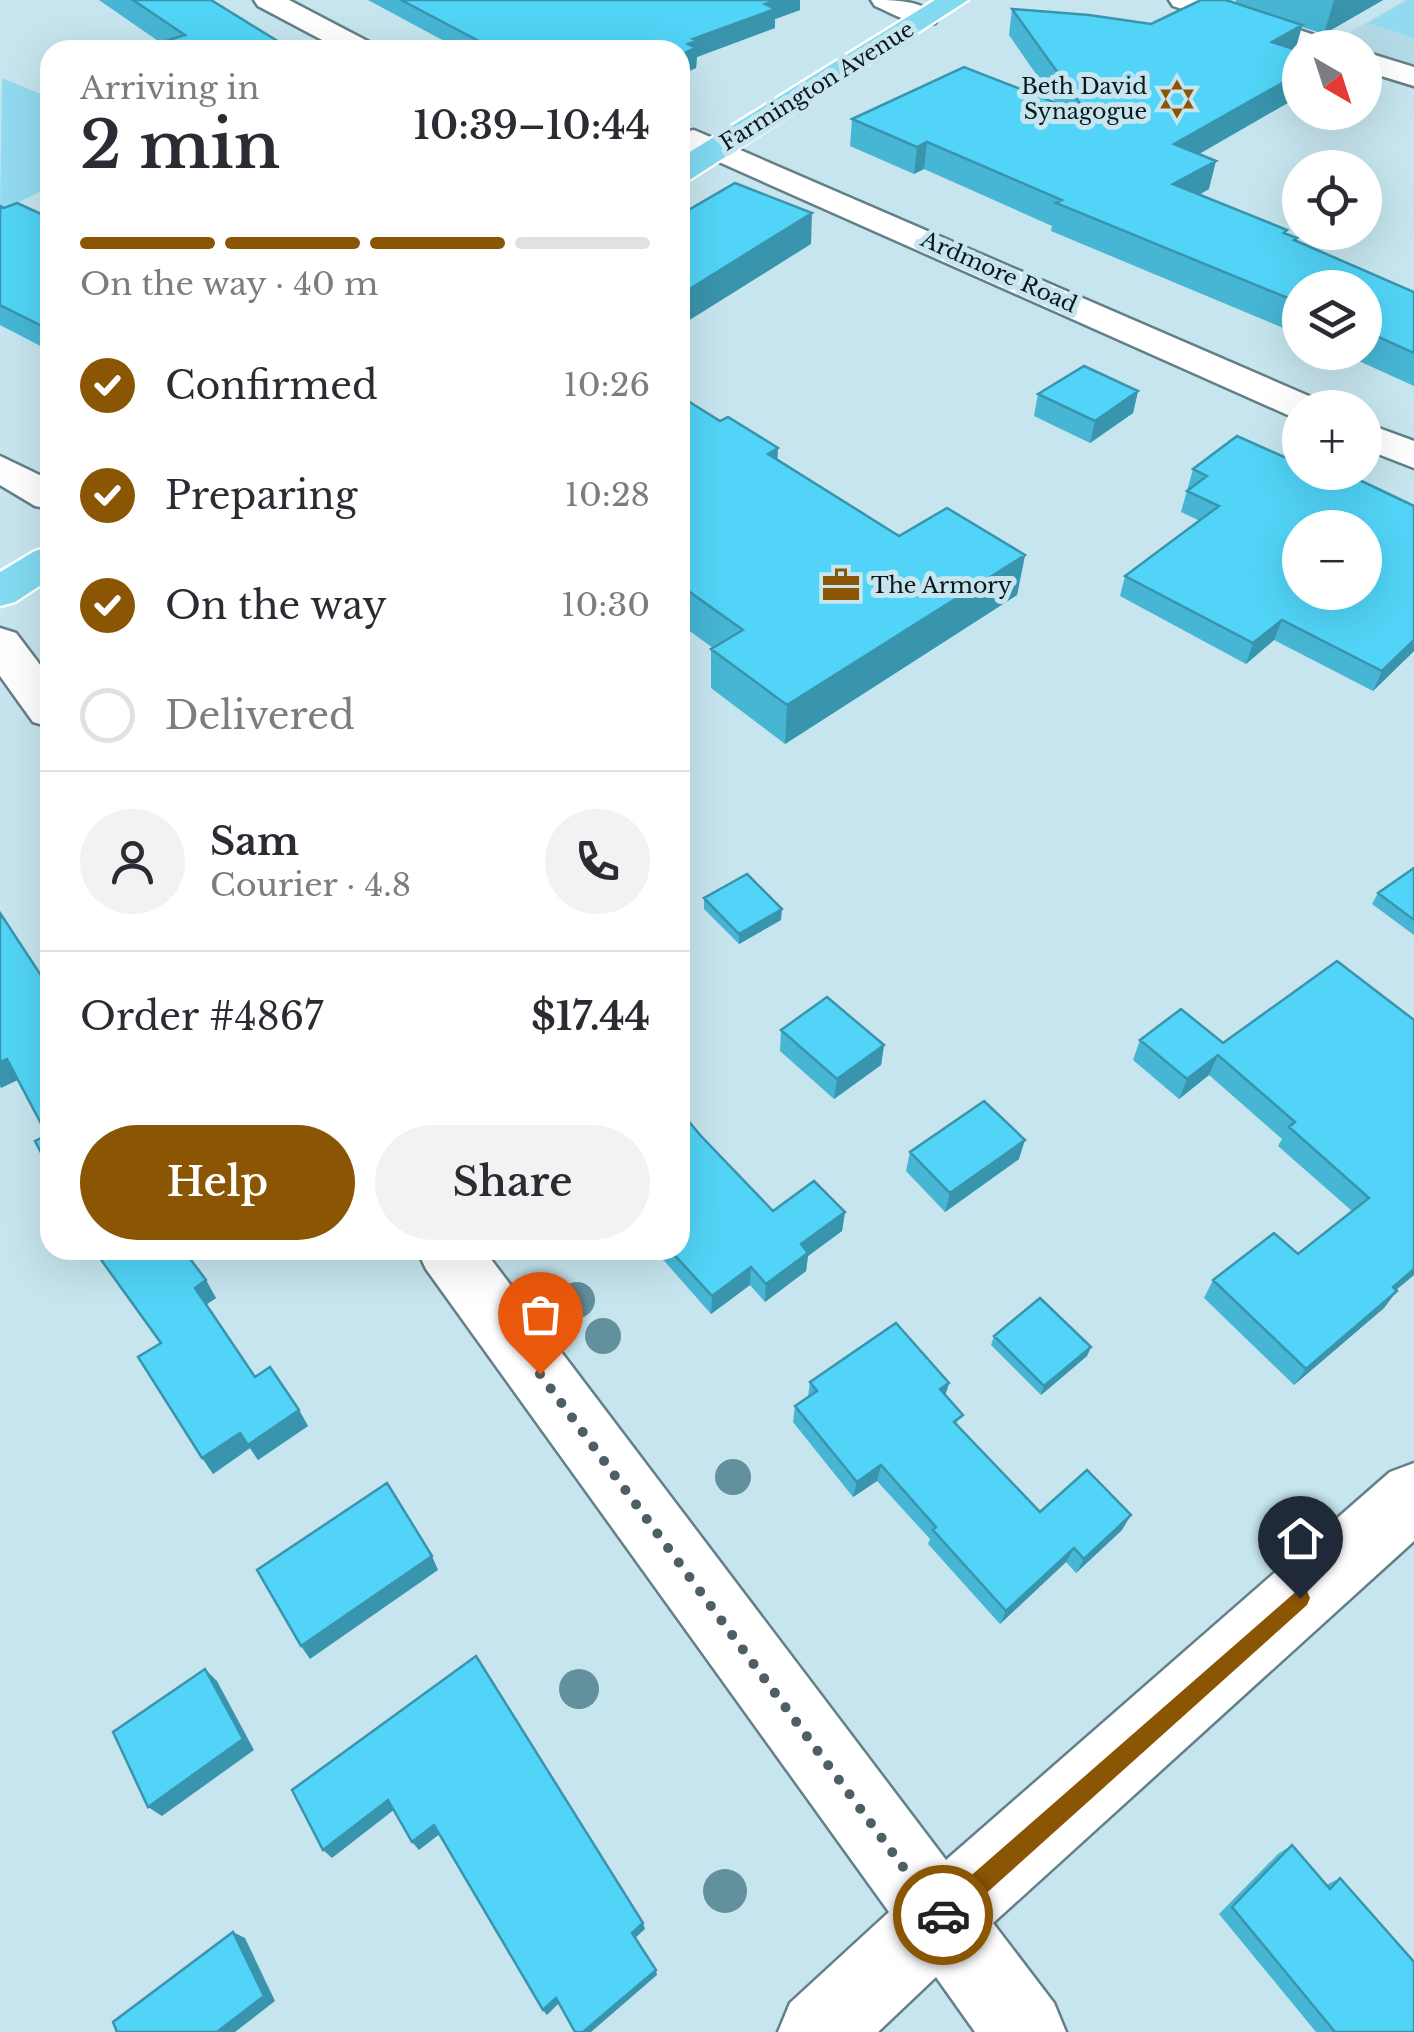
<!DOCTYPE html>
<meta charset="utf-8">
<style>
:root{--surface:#fff;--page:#f2f2f3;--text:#2b2b33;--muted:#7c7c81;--line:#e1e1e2;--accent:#8b5604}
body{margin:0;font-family:"Libre Baskerville",serif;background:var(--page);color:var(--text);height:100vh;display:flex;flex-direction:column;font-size:38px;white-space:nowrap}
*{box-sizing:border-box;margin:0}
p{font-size:32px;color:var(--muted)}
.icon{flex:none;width:55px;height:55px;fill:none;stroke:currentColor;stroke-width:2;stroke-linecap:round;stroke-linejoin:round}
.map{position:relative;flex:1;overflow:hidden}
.details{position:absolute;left:40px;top:40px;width:650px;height:1220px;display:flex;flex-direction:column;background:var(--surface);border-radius:30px;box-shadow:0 10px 40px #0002}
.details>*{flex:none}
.needle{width:65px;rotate:141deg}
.tools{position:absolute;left:1282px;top:30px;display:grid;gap:20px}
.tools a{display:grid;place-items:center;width:100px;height:100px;border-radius:50%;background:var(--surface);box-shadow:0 10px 40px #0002;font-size:50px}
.pin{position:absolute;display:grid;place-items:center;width:85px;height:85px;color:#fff;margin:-102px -42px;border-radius:50% 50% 50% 0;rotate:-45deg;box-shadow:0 0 10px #0007}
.pin .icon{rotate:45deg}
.courier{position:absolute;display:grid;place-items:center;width:100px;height:100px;margin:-50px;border:8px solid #8b5604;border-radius:50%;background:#fff;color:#222;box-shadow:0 2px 12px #0007}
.head em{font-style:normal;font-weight:600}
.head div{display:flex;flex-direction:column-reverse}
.head{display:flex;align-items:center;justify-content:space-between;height:170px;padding:0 40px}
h1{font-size:65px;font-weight:600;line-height:75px}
.bar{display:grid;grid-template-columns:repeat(4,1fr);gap:15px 10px;align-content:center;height:120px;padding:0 40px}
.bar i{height:12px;border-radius:8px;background:var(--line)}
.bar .active{background:var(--accent)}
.bar p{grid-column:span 4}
.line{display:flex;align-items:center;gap:25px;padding:0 40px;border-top:2px solid var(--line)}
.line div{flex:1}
.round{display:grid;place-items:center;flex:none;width:105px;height:105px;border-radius:52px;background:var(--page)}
ol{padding:0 40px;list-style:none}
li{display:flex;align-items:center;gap:30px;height:110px}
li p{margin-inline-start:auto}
li .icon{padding:10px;border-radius:50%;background:var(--accent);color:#fff;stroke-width:4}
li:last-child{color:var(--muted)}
li i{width:55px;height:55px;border:5px solid var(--line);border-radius:50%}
.button{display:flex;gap:20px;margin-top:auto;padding:20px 40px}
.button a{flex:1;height:115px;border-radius:60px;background:var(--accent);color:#fff;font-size:40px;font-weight:600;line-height:115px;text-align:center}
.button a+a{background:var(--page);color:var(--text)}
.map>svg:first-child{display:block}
.built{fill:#b3dbe7}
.green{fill:#92daf0}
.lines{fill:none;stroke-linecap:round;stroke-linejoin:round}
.minor-casing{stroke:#637f88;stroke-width:5}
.primary-casing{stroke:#fff;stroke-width:5}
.minor{fill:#fff;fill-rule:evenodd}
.primary{fill:#81daf0;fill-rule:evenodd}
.tree{fill:#62909c}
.wall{fill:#46b6d4}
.shaded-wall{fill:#3994ad}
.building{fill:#51d4f7;stroke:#3994ad;stroke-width:2.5;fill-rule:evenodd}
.route{fill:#8b5604}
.done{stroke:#4d5f65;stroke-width:10;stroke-dasharray:0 18}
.labels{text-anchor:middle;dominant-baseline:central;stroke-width:10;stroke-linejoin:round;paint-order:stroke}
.far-street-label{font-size:22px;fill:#0c171b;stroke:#c6e5ee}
.far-poi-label{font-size:22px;fill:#0c171b;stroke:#c6e5ee;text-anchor:end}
</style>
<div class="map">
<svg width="1414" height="2032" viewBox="0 0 1414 2032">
<rect width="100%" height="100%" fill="#c6e5ee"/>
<!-- built -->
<path class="built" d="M1405,0H1414V68L1365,51V48L1335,41Z"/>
<!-- green -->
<path class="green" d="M1408,0H1414V38L1368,23Z
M2,78L50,98V187L0,211Z"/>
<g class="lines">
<!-- minor casing -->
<g class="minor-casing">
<path id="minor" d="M254,0H289L373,44L378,50H341L258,6Z
M871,0C895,0 922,0 939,17L935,23C915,28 894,14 875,6Z
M1169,0H1211L1335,42L1339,48L1300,49L1173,6Z
M1365,52L1414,67V86L1365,71Z
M694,130L1318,400L1323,408H1300V419L1290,416L683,146V132Z
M1365,423L1414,441V468L1365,449Z
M0,456L50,480V509L35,506L0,485Z
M0,628L16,633L50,678V727L33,722L0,676Z
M417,1250H484L946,1860L1390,1472L1414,1463V1541L993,1923L1054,2003L1066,2032H975L936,1977L878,2032H778L790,2003L889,1912L426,1269Z"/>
</g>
<!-- primary casing -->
<g class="primary-casing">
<path id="primary" d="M935,0H968L691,179L680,182V158Z
M50,547V579L15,602L0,606V572L35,551Z"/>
</g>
<!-- minor -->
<use href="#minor" class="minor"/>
<!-- primary -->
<use href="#primary" class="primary"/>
</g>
<!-- trees -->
<g class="tree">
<circle cx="577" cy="1300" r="18"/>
<circle cx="603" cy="1336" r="18"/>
<circle cx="733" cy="1477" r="18"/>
<circle cx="579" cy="1689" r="20"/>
<circle cx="725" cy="1891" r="22"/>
</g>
<!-- wall -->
<path class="wall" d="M99,0H211L292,50L161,43Z
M368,0H800V10L775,19V28L697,57L696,68L680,75V50H461Z
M1236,0H1383L1324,34L1302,27L1295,50L1198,154L1209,189L1199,195L1297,238L1296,241L1414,292V386L1339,352H1365V288H1300V335L1051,231L1052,226L924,169L914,174L850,146L852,119L1056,103L1009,35L1012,9L1151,24L1235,3Z
M0,206L50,218V351L0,325Z
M1138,391L1133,413L1090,443L1034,416L1038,394Z
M680,396L899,536L1025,555L1017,595L785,744L711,688V649L713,648L680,624Z
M1237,436L1414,651L1373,691L1274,640L1246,664L1120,596L1125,576L1200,521L1181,512L1193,469Z
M1414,868V935L1372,904L1378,893Z
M704,898L781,920L739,944L704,909Z
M1414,1020V1275L1396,1290L1384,1308L1294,1385L1204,1298L1213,1280L1298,1254L1352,1211L1278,1146L1282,1139L1209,1075L1179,1099L1133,1060L1140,1040L1223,1043Z
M781,1030L884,1045L881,1065L834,1099L780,1051Z
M701,1136L773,1211L845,1212L842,1231L808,1256L806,1271L765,1302L750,1285L711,1314L659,1255V1250H680Z
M910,1152L1019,1159L945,1212L906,1171Z
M93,1250L198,1269L216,1298L206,1305L255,1377L299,1410L308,1426L258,1460L250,1448L213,1474L160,1343Z
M994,1336L1091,1347L1087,1356L1041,1395L991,1345Z
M810,1382L949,1383L945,1396L959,1427L1040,1512L1122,1530L1076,1573L1066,1562L1000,1624L928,1544L930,1539L877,1481L853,1497L793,1422L795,1406L808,1397Z
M1292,1845L1326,1885L1340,1878L1414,2032H1316L1219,1914L1278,1854Z"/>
<!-- shaded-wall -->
<path class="shaded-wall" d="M777,0H800V10L775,19V28L697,57L696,68L680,75V55L693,39Z
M1334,0H1383L1324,34Z
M1302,25L1295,51L1272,42Z
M1300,73V96L1168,172L1174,144Z
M927,142L924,169L914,174L917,147Z
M1216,161L1209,189L1167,212L1173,184Z
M812,213L811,244L680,326V295Z
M1138,391L1133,413L1090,443L1095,421Z
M778,448L776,488L768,454Z
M1025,555L1017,595L785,744L787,705Z
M1282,620L1274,640L1246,664L1253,643Z
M1414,640V651L1373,691L1382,671Z
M782,909L781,920L739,944V934Z
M884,1045L881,1065L834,1099L837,1079Z
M1218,1055L1209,1075L1179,1099L1187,1079Z
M7,1059L20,1079L1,1088L0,1086V1062Z
M1025,1140L1019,1159L945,1212L950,1193Z
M845,1212L842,1231L808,1256L806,1271L765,1302L766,1284L801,1244Z
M751,1267L750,1285L711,1314L712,1296Z
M1414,1269V1275L1379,1304L1393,1287Z
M206,1280L216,1298L205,1305L195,1288Z
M1397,1291L1384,1308L1294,1385L1306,1369Z
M1091,1347L1087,1356L1041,1395L1044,1386Z
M949,1383L944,1399L940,1389Z
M299,1410L308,1426L258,1460L248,1445Z
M240,1433L250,1448L213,1474L202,1458Z
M881,1465L877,1481L853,1497L857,1482Z
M1131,1515L1122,1530L1076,1573L1084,1559Z
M1074,1548L1066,1562L1000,1624L1006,1611Z
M432,1556L438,1570L310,1659L301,1646Z
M205,1669L217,1681L254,1750L162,1816L148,1807Z
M388,1800L395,1809L332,1858L323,1850Z
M434,1825L441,1833L419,1850L412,1842Z
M643,1923L645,1929L634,1939L632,1933Z
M233,1932L245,1938L275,2001L235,2032H217Z
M656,1970L657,1975L591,2032H583Z
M556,1998L559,2003L547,2015L543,2010Z"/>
<!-- building -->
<path class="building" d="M133,0H211L292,50H137L185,35Z
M401,0H777L765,4L775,9L693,39L697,41L688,44L696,48L680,55V50H496Z
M1201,0H1226L1302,25L1272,42L1300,51V73L1174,144L1216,161L1173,184L1287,230L1284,233L1297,238L1294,240L1414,292V353L1365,331V288H1300V303L1056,203L1062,200L927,142L917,147L852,119L964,67L1089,116L1012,9L1089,15L1151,24Z
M735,183L812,213L680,295V215Z
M17,203L50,218V330L0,305V206L4,208Z
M1084,366L1138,391L1095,421L1038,394Z
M680,396L720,421L728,417L778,448L768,454L899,536L947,508L1025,555L787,705L711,649L743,630L680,585Z
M1237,436L1300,464V472H1319L1338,481L1347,474L1414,506V640L1382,671L1282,620L1253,643L1125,576L1219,506L1187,491L1207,476L1193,469ZM1300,528H1365V592H1300Z
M1414,868V920L1378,893Z
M747,874L782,909L739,934L704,898Z
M0,913L50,989V1170L35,1141L47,1135L7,1059L0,1062Z
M1337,961L1414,1020V1269L1393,1287L1397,1291L1306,1369L1213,1280L1274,1233L1298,1254L1369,1198L1289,1127L1295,1122L1218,1055L1187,1079L1140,1040L1181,1009L1223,1043Z
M827,997L884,1045L837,1079L781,1030Z
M984,1101L1025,1140L950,1193L910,1152Z
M680,1111L701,1136L773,1211L814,1181L845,1212L801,1244L808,1253L766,1284L751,1267L712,1296L670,1250H680Z
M94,1250H188L185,1252L206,1280L195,1288L255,1377L270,1367L299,1410L248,1445L240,1433L202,1458L138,1357L161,1343Z
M1040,1298L1091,1347L1044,1386L994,1336Z
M896,1323L949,1383L940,1389L963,1415L954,1422L1040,1512L1087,1470L1131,1515L1084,1559L1074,1548L1006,1611L933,1530L936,1527L881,1465L857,1482L795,1406L817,1391L810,1382Z
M387,1483L432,1556L301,1646L257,1570Z
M476,1656L643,1923L632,1933L656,1970L583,2032H575L556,1998L543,2010L434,1825L412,1842L388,1800L323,1850L292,1790Z
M205,1669L243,1739L148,1807L113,1732Z
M1292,1845L1330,1889L1340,1878L1414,1962V2032H1335L1232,1907Z
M233,1932L264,1996L217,2032H117L113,2022Z"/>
<!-- route -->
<path class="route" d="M1300,1588L1307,1591L1310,1598L1307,1605L952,1924L943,1927L935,1924L932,1915L935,1907Z"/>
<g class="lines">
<!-- done -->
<path class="done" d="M540,1374L906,1871L943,1915"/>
</g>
<!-- icons -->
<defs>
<g id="synagogue-bare" transform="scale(3)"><path d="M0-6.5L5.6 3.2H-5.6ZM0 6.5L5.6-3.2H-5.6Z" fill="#8b5604" stroke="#c6e5ee" stroke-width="2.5" paint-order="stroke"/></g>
<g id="office-bare" transform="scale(3)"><path d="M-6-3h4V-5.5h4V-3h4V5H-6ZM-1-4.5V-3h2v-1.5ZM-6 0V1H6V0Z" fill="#8b5604" stroke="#c6e5ee" stroke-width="2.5" paint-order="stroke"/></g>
</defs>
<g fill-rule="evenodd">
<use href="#synagogue-bare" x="1177" y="99"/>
<use href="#office-bare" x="841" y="585"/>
</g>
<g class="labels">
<!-- far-street labels -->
<g class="far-street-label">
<text transform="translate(817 86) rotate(-32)">Farmington Avenue</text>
<text transform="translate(999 272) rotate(24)">Ardmore Road</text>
</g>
<!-- far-poi labels -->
<g class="far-poi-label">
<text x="1147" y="86">Beth David<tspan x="1147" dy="25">Synagogue</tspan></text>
<text x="871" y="585" text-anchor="start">The Armory</text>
</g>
</g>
</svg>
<div class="tools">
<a><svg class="needle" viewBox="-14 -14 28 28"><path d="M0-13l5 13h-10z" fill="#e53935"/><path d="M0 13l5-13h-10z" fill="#7c7c81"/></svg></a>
<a><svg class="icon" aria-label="locate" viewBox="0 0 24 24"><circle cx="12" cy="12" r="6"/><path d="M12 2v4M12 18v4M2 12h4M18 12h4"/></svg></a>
<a><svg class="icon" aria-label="layers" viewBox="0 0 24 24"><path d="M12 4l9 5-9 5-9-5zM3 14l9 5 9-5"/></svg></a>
<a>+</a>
<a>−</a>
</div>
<div class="pin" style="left:540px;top:1374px;background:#ea580c"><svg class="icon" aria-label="bag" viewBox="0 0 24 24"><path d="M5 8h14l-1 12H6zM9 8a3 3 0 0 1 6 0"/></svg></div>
<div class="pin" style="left:1300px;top:1598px;background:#1f2937"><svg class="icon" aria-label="home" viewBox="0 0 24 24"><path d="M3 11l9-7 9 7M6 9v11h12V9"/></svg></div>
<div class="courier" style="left:943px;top:1915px"><svg class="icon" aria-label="car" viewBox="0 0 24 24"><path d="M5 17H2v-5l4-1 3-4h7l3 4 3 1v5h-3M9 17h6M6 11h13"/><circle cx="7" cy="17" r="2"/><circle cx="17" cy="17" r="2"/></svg></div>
<section class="details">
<div class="head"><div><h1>2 min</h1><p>Arriving in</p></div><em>10:39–10:44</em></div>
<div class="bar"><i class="active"></i><i class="active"></i><i class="active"></i><i></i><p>On the way · 40 m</p></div>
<ol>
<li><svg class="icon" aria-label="check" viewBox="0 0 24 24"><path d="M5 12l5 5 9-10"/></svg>Confirmed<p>10:26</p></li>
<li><svg class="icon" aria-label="check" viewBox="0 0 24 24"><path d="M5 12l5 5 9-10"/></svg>Preparing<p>10:28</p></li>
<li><svg class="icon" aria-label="check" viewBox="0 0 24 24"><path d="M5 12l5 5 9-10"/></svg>On the way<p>10:30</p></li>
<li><i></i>Delivered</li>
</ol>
<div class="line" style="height:180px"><a class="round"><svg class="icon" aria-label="person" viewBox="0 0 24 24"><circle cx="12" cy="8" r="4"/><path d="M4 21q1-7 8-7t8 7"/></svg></a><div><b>Sam</b><p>Courier · 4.8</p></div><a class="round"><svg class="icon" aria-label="phone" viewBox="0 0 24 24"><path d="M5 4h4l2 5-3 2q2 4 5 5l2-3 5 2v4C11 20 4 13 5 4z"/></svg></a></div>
<div class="line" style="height:130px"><div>Order #4867</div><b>$17.44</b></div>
<div class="button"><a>Help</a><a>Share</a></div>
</section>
</div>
